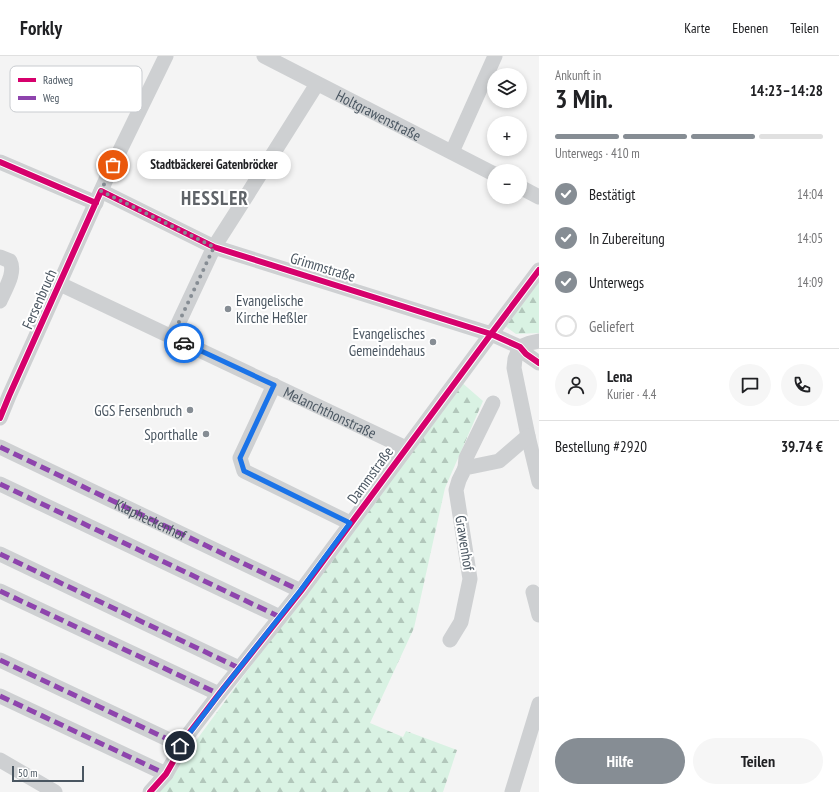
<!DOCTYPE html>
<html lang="de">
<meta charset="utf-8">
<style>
:root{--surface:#fff;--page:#f6f6f6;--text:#202124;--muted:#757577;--line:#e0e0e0;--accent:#868d94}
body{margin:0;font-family:"PT Sans Narrow",sans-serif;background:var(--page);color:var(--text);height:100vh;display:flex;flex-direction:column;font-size:15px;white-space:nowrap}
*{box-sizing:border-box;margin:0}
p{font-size:13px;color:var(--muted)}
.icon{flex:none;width:22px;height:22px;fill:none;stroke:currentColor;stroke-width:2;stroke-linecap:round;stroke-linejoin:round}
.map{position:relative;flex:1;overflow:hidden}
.panel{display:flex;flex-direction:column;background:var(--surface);width:300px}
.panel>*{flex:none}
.tools{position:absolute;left:487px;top:12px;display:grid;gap:8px}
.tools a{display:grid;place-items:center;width:40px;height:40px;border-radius:50%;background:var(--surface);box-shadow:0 2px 6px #0003;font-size:20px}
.scale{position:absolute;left:12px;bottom:10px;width:72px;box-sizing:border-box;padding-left:4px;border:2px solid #4a5661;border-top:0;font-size:11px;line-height:14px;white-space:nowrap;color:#4a5661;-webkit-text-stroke:3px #fff;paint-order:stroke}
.pin{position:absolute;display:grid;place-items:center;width:34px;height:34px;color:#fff;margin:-17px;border:2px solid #fff;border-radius:50%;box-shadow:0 1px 4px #0007}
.courier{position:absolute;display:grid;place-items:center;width:40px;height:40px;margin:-20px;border:3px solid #1a73e8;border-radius:50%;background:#fff;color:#222;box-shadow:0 1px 5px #0007}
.bubble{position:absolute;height:28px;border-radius:14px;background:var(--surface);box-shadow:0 2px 6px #0003;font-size:13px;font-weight:700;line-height:28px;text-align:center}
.head em{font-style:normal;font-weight:700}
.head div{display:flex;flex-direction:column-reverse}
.head{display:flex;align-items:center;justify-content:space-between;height:68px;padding:0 16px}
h1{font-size:26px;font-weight:700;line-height:30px}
.bar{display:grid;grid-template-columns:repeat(4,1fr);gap:6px 4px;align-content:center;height:48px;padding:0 16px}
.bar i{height:5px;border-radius:3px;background:var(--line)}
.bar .on{background:var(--accent)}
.bar p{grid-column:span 4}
.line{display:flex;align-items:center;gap:10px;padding:0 16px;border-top:1px solid var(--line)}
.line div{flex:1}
.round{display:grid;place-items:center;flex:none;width:42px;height:42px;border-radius:21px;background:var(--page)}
ol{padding:0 16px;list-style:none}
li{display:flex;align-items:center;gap:12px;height:44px}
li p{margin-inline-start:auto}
li .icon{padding:4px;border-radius:50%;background:var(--accent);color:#fff;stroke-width:4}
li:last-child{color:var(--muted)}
li i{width:22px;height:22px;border:2px solid var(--line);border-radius:50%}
.action{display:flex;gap:8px;margin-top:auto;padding:8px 16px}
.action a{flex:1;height:46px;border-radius:24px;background:var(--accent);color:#fff;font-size:16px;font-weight:700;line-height:46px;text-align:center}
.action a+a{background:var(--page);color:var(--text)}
header{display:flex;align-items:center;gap:24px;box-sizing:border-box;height:56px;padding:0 20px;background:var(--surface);border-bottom:1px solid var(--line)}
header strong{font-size:19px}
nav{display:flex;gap:22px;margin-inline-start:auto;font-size:14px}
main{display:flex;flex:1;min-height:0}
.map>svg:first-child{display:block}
.forest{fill:url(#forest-firs)}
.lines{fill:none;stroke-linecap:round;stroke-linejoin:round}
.minor{stroke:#ced0d2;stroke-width:15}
.quiet{stroke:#8e44ad;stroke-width:5;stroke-dasharray:10 5;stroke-linecap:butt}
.cycleway-casing{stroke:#fff;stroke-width:8}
.cycleway{stroke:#d6006c;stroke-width:6}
.done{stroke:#868d94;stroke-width:4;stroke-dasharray:0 7.2}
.route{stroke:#1a73e8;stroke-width:5}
.poi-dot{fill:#868d94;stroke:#fff;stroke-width:1.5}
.labels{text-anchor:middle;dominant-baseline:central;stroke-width:4;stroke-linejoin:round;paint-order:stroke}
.street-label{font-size:15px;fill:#4a5661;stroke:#fff}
.poi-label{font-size:15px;fill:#4a5661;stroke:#fff;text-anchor:end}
.district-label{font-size:19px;font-weight:bold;letter-spacing:1px;fill:#5f6368;stroke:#fff}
.key{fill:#fff;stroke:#c9ccd0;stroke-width:1}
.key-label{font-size:11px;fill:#4a5661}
</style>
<header>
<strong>Forkly</strong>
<nav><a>Karte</a><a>Ebenen</a><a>Teilen</a></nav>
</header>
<main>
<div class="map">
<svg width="539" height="736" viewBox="0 0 539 736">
<defs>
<pattern id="forest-firs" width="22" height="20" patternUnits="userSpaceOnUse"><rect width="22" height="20" fill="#d9f2e3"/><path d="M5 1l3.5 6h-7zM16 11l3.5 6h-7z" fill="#b2c7bb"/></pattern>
</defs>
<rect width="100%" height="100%" fill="#f4f4f4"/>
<!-- forest -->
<path class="forest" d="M539,226V277L516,278L505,270Z
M460,325L483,345L445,432L414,572L370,667L403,681L406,675L457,694L443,736H156L184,701Z"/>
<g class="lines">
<!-- minor -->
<g class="minor">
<path id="s1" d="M264,0L494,118"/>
<path d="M452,96L495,0"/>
<path d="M0,106L96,147"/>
<path d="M520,131L539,141"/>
<path d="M101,135L214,191L491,278L520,291L526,298L539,307"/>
<path d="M0,201L10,205C16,217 5,233 0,245"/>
<path id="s2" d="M60,228L406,392"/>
<path d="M172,281L214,191L237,155L317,28"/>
<path d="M520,291L515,303L514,312L528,380L539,426"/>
<path d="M520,291L530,287L539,285"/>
<path d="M274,329L240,402L244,415L350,467"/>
<path d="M0,362L9,340L108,119L166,0"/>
<path id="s3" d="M0,391L301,535"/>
<path d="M465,412L466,402L493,347"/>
<path d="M0,428L280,561"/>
<path d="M0,498L239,612"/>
<path d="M0,535L219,638"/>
<path d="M533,536L539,559"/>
<path d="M450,584L461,566L470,523L456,434L459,424L465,412L499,405L528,380"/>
<path d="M0,604L180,689"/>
<path d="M0,640L166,718"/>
<path d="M0,704L55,736"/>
<path d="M150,736L166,718L174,704L180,689L219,638L301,535L491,278L539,214"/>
<path d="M512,736L539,648"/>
</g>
<!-- quiet -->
<path class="quiet" d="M0,391L301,535
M0,428L280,561
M0,498L239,612
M0,535L219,638
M0,604L180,689
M0,640L166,718"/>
<!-- cycleway casing -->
<g class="cycleway-casing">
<path id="cycleway" d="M0,106L96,147
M0,362L9,340L101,135L214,191L491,278L520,291L526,298L539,307
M150,736L166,718L174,704L180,689L219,638L301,535L491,278L539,214"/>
</g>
<!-- cycleway -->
<use href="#cycleway" class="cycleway"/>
</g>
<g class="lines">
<!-- done -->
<path class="done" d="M113,109L101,135L214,191L172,281L184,287"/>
<!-- route -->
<path class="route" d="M180,690L226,629L300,535L350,467L244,415L240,402L274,329L184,287"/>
</g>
<!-- markers -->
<g class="poi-dot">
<circle cx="228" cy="253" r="4"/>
<circle cx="433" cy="286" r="4"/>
<circle cx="190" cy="354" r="4"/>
<circle cx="206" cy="378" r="4"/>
</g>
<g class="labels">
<!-- street labels -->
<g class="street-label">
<text stroke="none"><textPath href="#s1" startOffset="129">Holtgrawenstraße</textPath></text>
<text transform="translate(323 211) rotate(17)">Grimmstraße</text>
<text transform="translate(39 243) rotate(-66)">Fersenbruch</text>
<text stroke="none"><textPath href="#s2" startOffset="299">Melanchthonstraße</textPath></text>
<text transform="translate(370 419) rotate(-54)">Dammstraße</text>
<text stroke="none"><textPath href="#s3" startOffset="167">Klapheckenhof</textPath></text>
<text transform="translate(465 487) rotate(81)">Grawenhof</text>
</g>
<!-- poi labels -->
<g class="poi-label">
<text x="236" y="244" text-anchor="start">Evangelische<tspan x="236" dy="17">Kirche Heßler</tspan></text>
<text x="425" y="277">Evangelisches<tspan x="425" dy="17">Gemeindehaus</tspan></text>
<text x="182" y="354">GGS Fersenbruch</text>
<text x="198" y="378">Sporthalle</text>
</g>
<!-- district labels -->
<g class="district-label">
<text x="215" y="142">HESSLER</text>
</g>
</g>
<!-- legend -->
<rect x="10" y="10" width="132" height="46" rx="6" class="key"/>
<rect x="18" y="22" width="18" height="4" fill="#d6006c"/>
<rect x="18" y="40" width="18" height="4" fill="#8e44ad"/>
<g class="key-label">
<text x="43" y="28">Radweg</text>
<text x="43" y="46">Weg</text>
</g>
</svg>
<div class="tools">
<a><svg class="icon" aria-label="layers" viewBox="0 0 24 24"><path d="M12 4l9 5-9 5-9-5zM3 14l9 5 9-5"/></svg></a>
<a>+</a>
<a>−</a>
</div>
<div class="scale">50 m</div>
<div class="pin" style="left:113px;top:109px;background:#ea580c"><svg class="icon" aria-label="bag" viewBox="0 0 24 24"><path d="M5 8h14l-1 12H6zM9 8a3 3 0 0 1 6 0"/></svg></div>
<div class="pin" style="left:180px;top:690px;background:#1f2937"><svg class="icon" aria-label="home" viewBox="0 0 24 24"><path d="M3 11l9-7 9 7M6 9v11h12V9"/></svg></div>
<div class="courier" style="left:184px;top:287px"><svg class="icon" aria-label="car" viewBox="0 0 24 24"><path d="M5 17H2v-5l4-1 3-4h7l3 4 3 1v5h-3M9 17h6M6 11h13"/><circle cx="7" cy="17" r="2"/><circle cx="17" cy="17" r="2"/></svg></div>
<div class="bubble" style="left:137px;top:95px;width:154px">Stadtbäckerei Gatenbröcker</div>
</div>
<section class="panel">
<div class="head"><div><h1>3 Min.</h1><p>Ankunft in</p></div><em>14:23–14:28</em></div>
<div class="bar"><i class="on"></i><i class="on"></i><i class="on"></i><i></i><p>Unterwegs · 410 m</p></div>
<ol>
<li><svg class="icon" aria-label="check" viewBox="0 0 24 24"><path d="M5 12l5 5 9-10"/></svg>Bestätigt<p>14:04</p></li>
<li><svg class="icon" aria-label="check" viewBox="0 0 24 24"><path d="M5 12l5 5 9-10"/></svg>In Zubereitung<p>14:05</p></li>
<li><svg class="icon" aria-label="check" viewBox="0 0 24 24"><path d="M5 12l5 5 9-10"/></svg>Unterwegs<p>14:09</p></li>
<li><i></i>Geliefert</li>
</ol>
<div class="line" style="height:72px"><a class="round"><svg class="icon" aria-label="person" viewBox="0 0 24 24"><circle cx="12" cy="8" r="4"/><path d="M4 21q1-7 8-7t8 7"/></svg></a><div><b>Lena</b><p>Kurier · 4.4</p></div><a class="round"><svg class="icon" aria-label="chat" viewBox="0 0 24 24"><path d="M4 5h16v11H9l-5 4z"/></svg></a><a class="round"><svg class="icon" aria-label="phone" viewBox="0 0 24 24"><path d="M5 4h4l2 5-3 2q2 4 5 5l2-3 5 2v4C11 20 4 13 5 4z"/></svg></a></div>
<div class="line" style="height:52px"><div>Bestellung #2920</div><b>39.74 €</b></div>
<div class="action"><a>Hilfe</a><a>Teilen</a></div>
</section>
</main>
